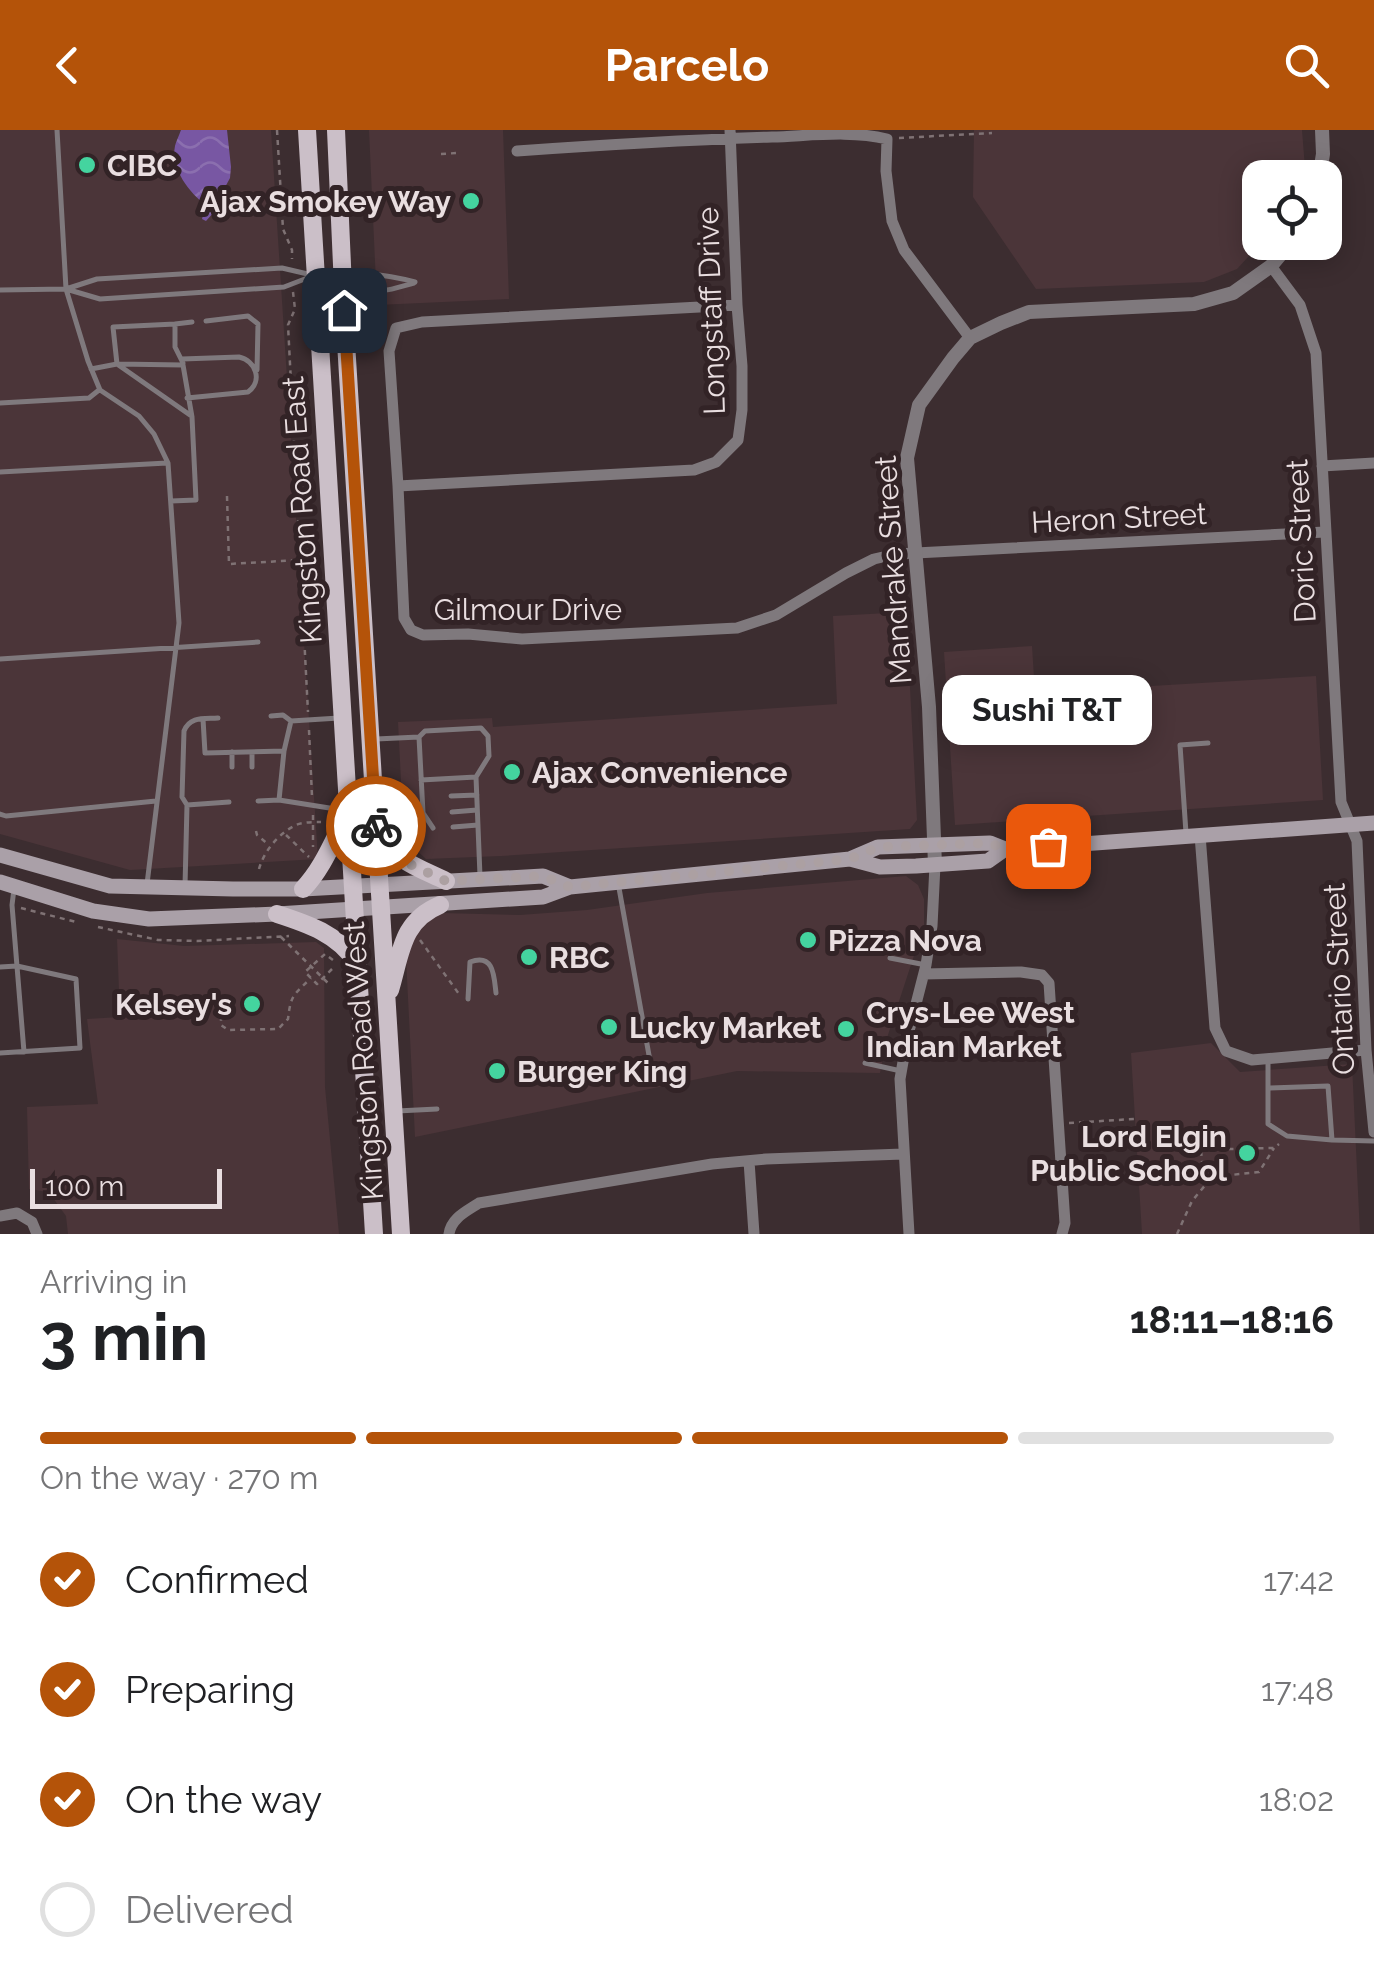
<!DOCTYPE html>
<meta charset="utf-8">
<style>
:root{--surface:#fff;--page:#f6f6f6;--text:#202124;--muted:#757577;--line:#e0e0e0;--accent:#b45309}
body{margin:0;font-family:Raleway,sans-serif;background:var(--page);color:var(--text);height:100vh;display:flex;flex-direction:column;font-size:38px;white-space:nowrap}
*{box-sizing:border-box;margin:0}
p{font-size:32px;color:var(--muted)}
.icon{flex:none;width:55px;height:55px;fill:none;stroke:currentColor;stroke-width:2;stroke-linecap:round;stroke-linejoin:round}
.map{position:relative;height:1104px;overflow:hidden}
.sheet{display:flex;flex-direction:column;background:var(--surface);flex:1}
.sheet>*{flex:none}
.tools{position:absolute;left:1242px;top:30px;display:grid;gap:20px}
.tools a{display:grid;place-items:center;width:100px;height:100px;border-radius:20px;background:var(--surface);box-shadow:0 5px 25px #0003;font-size:50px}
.scale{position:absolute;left:30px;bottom:25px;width:192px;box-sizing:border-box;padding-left:10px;border:5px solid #e9dee0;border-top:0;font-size:28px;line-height:35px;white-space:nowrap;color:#e9dee0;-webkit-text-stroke:8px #322326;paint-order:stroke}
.pin{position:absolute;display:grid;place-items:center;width:85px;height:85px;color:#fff;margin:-42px;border-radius:20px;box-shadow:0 5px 15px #0006}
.courier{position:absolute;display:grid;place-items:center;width:100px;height:100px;margin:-50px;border:8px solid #b45309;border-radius:50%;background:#fff;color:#222;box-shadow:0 2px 12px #0007}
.bubble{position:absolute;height:70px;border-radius:20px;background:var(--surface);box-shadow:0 5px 25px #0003;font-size:32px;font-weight:700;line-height:70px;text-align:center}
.summary em{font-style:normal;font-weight:700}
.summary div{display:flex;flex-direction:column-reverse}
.summary{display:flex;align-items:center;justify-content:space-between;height:170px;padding:0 40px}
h1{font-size:65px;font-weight:700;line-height:75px}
.bar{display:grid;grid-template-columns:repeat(4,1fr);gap:15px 10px;align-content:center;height:120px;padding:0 40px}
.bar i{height:12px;border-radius:8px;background:var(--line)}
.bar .selected{background:var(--accent)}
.bar p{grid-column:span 4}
ol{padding:0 40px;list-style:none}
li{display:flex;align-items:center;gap:30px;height:110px}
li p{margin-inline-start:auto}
li .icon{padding:10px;border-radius:50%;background:var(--accent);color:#fff;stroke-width:4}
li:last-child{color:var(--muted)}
li i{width:55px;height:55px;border:5px solid var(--line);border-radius:50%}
header{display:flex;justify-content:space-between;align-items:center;height:130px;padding:0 40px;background:var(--accent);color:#fff;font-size:45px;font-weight:700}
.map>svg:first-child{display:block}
.built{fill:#4b3539}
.water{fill:url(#water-waves)}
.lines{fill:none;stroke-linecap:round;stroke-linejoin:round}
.path{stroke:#7f7274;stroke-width:2.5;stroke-dasharray:5 5;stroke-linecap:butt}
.service{stroke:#7f797d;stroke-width:5}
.minor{stroke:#7f797d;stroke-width:11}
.tertiary{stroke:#7f797d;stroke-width:14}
.secondary{stroke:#aaa0a8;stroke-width:15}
.primary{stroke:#cbbfc8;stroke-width:18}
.done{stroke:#aca0a2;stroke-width:10;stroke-dasharray:0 18}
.route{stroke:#b45309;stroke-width:12}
.poi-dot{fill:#44d49f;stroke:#322326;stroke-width:4}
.labels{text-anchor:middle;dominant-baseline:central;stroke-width:10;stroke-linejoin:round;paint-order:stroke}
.poi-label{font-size:30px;font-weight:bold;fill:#e9dee0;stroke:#322326;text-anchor:start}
.street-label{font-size:30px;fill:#e9dee0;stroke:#322326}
</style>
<header><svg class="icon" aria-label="back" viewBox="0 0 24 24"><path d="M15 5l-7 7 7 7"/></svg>Parcelo<svg class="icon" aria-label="search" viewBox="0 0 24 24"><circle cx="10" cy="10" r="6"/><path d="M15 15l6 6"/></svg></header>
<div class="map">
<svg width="1374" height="1104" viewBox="0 0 1374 1104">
<defs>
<pattern id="water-waves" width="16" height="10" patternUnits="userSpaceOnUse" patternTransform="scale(2.5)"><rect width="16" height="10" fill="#7857a3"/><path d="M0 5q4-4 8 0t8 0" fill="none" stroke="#8b6faf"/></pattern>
</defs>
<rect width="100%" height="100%" fill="#3c2d30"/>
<!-- built -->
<path class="built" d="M0,0H271L318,729L130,740L0,704Z
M369,0H503L509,169L377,175Z
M974,0H1302L1305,38L1302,47L1260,48L1261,113L1237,139L1204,152L1036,159L973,67Z
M906,482L917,690L910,699L501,726L426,729L404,709L398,592L492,588L493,597L837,574L833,486Z
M1032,516L1035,563L1316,546L1323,670L955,695L944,522Z
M906,746L918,755L924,769V795L887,908L880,943L737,941L415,1007L406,828L418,796L441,783L520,785L587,780L707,763Z
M117,809L184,816L316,812L324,818L325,957L339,1104H68L66,1086L53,1068L42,1061L29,1059L27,977L98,974L87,889L120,887Z
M1211,913L1240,942L1352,934L1360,1104H1142L1131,923Z"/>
<!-- water -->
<path class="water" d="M181,0H227L231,37L230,48L217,72L221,76L224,87L221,89L214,82L206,91L202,89L206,75C190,64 170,38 175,16C176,11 179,6 181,0Z"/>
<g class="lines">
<!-- path -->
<path class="path" d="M277,0L283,99L292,120V129
M899,8L992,3
M441,24L457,23
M293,162L295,179L288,195L308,582
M227,366L229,434L300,430
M309,600L312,667
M313,685V717
M256,701L257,705L269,715
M286,705L309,727
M259,739C264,721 279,703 296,695C303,692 314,692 321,692
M21,778L76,792
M98,797L158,810L197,811L289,806
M281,807L330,855
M420,810L459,864
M332,839L317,854L305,842L325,824L333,830
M214,881L221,883V895L228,900L278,899L288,889C291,864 293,866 311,848
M1069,993L1134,989L1170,1018L1183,1020L1274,1018L1279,1014
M1201,1021L1204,1052
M1177,1104L1192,1071L1212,1047L1259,1042L1274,1018"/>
<!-- service -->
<path class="service" d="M57,0L66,159L88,231L100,260L139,286L154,304L168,333L179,493L147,754
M320,145C356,142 381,143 415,152
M346,145C374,167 381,162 414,153
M66,159L100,169L284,157L310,147
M0,160L66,159L97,149L282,138L312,145
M206,191L248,186L258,194L257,240
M175,194L192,192
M182,229L239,227C256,231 263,251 248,262L187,268
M183,233L175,217V194L113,197L117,234L190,285
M91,239L117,234L183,235L192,287L196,370L171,371
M0,273L89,268L99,260
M0,342L167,333
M0,529L258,512
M271,586L283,585L291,591
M203,589L205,623L284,621L291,591L339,588
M419,607L425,601L481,598L488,606L489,626L476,647
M376,609L419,607L423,683L379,685
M284,621L279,670L342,680
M232,622V637
M252,622V637
M421,650L476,647L480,746
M451,666L477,665
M258,671L279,670
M187,675L229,672
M452,682L477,680
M423,683L433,698
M0,684L6,686L156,671
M453,697L478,695
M1186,703L1180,615L1208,613
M185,756L187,675L182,667L184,601C190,586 204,589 218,588
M619,758L652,942
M14,759L12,775L24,922
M890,828L926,835
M0,837L17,836L76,849L80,918L0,923
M468,869L470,832C494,823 494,846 496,863
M1268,931V994L1287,1006L1332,1010L1374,1011
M865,933L901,941
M1270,958L1328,956L1332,1010
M397,981L437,979"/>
<!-- minor -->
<path class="minor" d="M517,21C602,15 687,10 772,7C809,6 850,0 887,9L886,41L892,91L904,120L970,208
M1271,136L1300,175L1316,223L1341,672L1357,711L1366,920L1374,1002
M737,175L422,192L396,198L389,221L398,356L404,488L411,500L423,505L468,504L522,509L737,498L776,485L846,443L874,429L896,424L1325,402
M1322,336L1374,333
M398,356L694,340L716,332L738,310L742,280V236L737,175L730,0
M1200,705L1215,898L1226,921L1252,930L1366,920
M924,844L1021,842L1042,845L1049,853L1065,1093L1062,1104
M749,1031L754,1104
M0,1086L17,1083L32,1092L37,1104
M449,1104C451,1088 467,1081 479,1073L712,1034L766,1029L903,1024
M909,1104L900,949L907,909L926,835L932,796L935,735"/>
<!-- tertiary -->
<path class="tertiary" d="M1319,48L1323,24L1322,0
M935,735L929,577L907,328L919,275L953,228L970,208L1001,193L1029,182L1194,174L1233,163L1271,136L1291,112"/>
<!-- secondary -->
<path class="secondary" d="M0,725L110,756L233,759H303L543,746L570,757
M850,729L880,737L916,736L988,731L1005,719
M0,752L93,781L149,789L277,784L543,767L570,757L850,729L878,717L990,713L1005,719H1013L1374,693"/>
<!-- primary -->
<path class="primary" d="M307,0L374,1104
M336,0L344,180L401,1104
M379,702C396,732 417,737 446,751
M303,759C324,737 334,708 349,681
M277,784C308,794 338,804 356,832
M390,860C401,824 401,791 440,775"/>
</g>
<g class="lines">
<!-- done -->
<path class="done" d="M376,696L387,715L405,732L446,751L543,746L570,757L850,729L878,717L990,713L1005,719L1048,716"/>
<!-- route -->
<path class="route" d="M344,180L376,696"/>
</g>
<!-- markers -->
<g class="poi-dot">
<circle cx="87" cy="35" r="10"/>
<circle cx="471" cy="71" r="10"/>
<circle cx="512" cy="642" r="10"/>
<circle cx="808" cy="810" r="10"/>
<circle cx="529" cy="827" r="10"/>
<circle cx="252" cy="874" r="10"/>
<circle cx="609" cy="897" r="10"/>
<circle cx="846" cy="899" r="10"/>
<circle cx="497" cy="941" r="10"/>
<circle cx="1247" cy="1023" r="10"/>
</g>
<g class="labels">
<!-- poi labels -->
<g class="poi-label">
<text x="107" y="35">CIBC</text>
<text x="451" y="71" text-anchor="end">Ajax Smokey Way</text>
<text x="532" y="642">Ajax Convenience</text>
<text x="828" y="810">Pizza Nova</text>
<text x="549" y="827">RBC</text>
<text x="232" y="874" text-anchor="end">Kelsey's</text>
<text x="866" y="882">Crys-Lee West<tspan x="866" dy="34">Indian Market</tspan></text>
<text x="629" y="897">Lucky Market</text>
<text x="517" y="941">Burger King</text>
<text x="1227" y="1006" text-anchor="end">Lord Elgin<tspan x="1227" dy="34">Public School</tspan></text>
</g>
<!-- street labels -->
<g class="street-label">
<text transform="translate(711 181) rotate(-92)">Longstaff Drive</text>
<text transform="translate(302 380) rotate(-94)">Kingston Road East</text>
<text transform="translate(1119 388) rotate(-3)">Heron Street</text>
<text transform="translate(1301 411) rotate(-93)">Doric Street</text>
<text transform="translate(893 440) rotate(-94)">Mandrake Street</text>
<text x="528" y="479">Gilmour Drive</text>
<text transform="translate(1339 849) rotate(-93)">Ontario Street</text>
<text transform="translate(363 931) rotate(-94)">Kingston Road West</text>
</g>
</g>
</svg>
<div class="tools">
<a><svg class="icon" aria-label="locate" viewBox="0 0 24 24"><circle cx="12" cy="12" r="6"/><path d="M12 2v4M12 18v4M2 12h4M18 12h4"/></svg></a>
</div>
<div class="scale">100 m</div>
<div class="pin" style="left:1048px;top:716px;background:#ea580c"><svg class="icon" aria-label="bag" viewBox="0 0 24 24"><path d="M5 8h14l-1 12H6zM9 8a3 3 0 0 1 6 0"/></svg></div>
<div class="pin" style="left:344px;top:180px;background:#1f2937"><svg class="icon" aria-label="home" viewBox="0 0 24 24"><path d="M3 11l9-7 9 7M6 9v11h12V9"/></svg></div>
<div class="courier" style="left:376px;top:696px"><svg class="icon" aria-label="bike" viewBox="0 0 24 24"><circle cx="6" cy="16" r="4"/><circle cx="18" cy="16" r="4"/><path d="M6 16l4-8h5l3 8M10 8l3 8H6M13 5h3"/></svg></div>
<div class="bubble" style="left:942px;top:545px;width:210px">Sushi T&amp;T</div>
</div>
<section class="sheet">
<div class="summary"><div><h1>3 min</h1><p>Arriving in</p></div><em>18:11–18:16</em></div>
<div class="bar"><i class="selected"></i><i class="selected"></i><i class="selected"></i><i></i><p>On the way · 270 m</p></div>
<ol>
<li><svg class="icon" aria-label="check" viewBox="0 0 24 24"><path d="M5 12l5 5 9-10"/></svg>Confirmed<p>17:42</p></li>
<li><svg class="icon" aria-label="check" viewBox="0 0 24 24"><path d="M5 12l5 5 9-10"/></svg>Preparing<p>17:48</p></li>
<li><svg class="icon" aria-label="check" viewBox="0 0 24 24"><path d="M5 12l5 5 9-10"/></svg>On the way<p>18:02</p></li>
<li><i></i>Delivered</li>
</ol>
</section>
